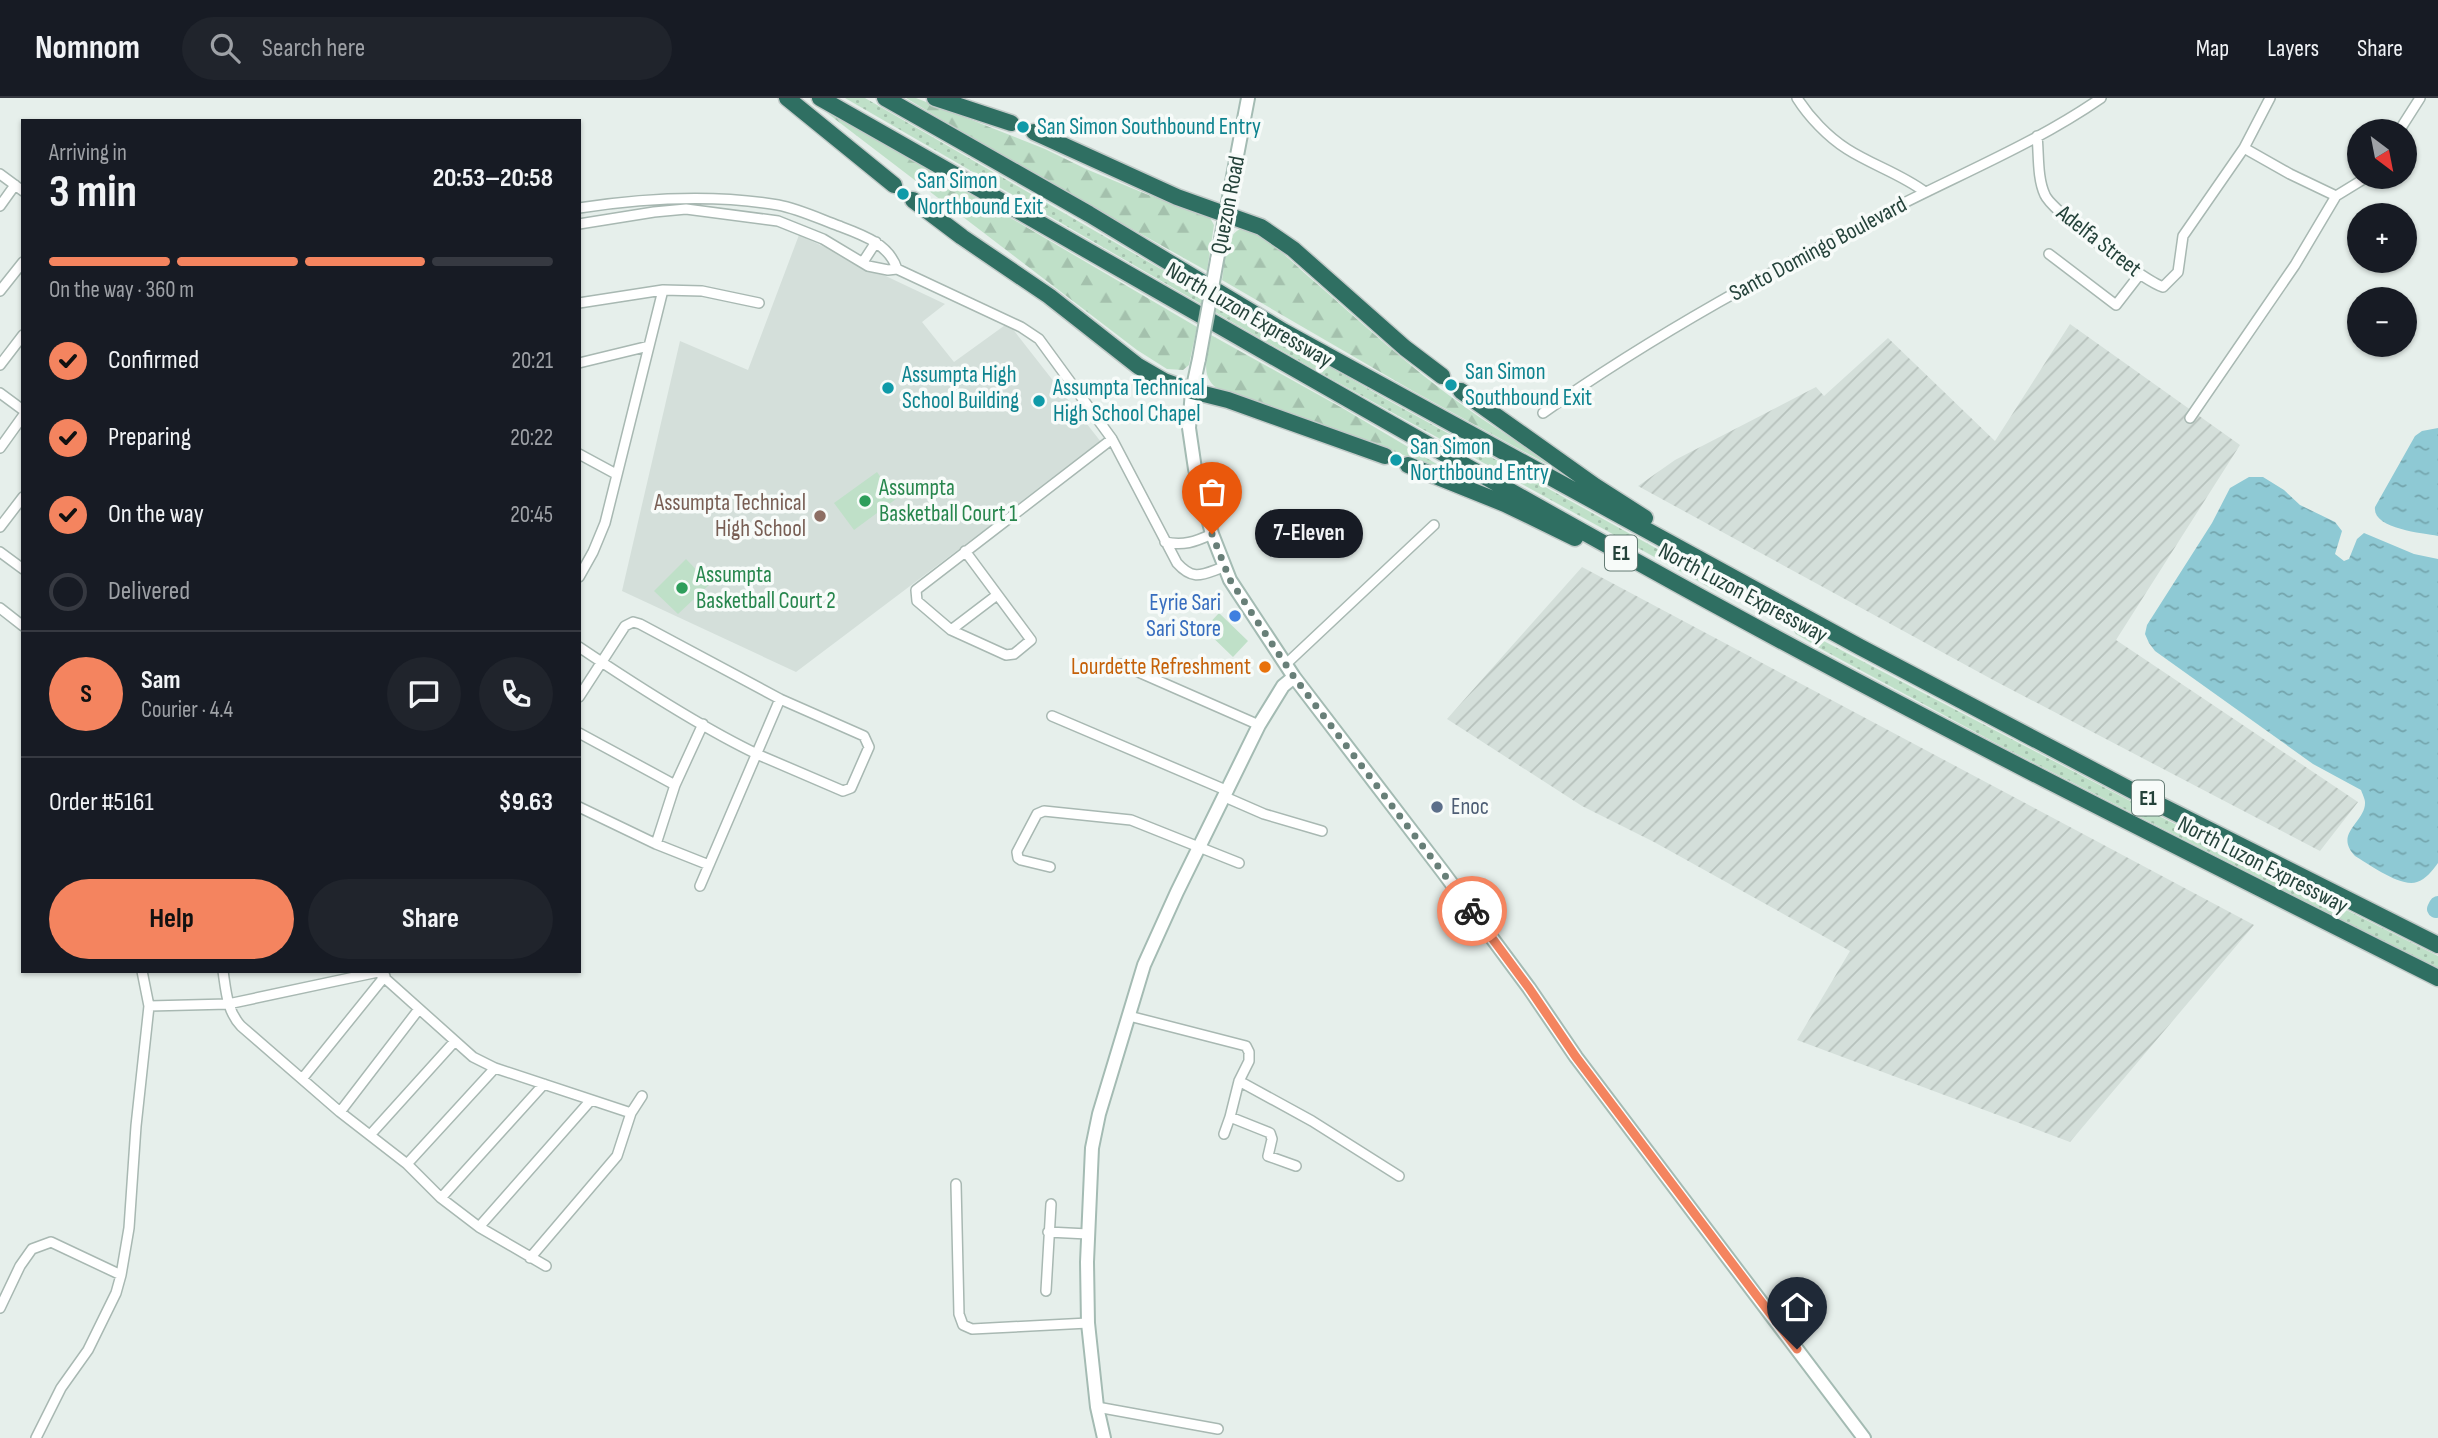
<!DOCTYPE html>
<meta charset="utf-8">
<style>
:root{--surface:#171b24;--page:#20242c;--text:#f1f3f6;--muted:#9ea1a6;--line:#363941;--accent:#f4845f}
body{margin:0;font-family:"Sofia Sans Condensed",sans-serif;background:var(--page);color:var(--text);height:100vh;display:flex;flex-direction:column;font-size:26px;white-space:nowrap}
*{box-sizing:border-box;margin:0}
p{font-size:23px;color:var(--muted)}
.icon{flex:none;width:38px;height:38px;fill:none;stroke:currentColor;stroke-width:2;stroke-linecap:round;stroke-linejoin:round}
.map{position:relative;flex:1;overflow:hidden}
.drawer{position:absolute;left:21px;top:21px;width:560px;height:854px;display:flex;flex-direction:column;background:var(--surface);border-radius:0px;box-shadow:0 2px 5px #0004}
.drawer>*{flex:none}
.needle{width:46px;rotate:148deg}
.controls{position:absolute;left:2347px;top:21px;display:grid;gap:14px}
.controls a{display:grid;place-items:center;width:70px;height:70px;border-radius:50%;background:var(--surface);box-shadow:0 2px 5px #0004;font-size:35px}
.pin{position:absolute;display:grid;place-items:center;width:60px;height:60px;color:#fff;margin:-72px -30px;border-radius:50% 50% 50% 0;rotate:-45deg;box-shadow:0 0 7px #0007}
.pin .icon{rotate:45deg}
.courier{position:absolute;display:grid;place-items:center;width:70px;height:70px;margin:-35px;border:5px solid #f4845f;border-radius:50%;background:#fff;color:#222;box-shadow:0 2px 9px #0007}
.bubble{position:absolute;height:49px;border-radius:24px;background:var(--surface);box-shadow:0 2px 5px #0004;font-size:23px;font-weight:700;line-height:49px;text-align:center}
.summary em{font-style:normal;font-weight:700}
.summary div{display:flex;flex-direction:column-reverse}
.summary{display:flex;align-items:center;justify-content:space-between;height:119px;padding:0 28px}
h1{font-size:46px;font-weight:700;line-height:52px}
.bar{display:grid;grid-template-columns:repeat(4,1fr);gap:10px 7px;align-content:center;height:84px;padding:0 28px}
.bar i{height:9px;border-radius:5px;background:var(--line)}
.bar .current{background:var(--accent)}
.bar p{grid-column:span 4}
.line{display:flex;align-items:center;gap:18px;padding:0 28px;border-top:2px solid var(--line)}
.line div{flex:1}
.round{display:grid;place-items:center;flex:none;width:74px;height:74px;border-radius:37px;background:var(--page)}
ol{padding:0 28px;list-style:none}
li{display:flex;align-items:center;gap:21px;height:77px}
li p{margin-inline-start:auto}
li .icon{padding:7px;border-radius:50%;background:var(--accent);color:#111;stroke-width:4}
li:last-child{color:var(--muted)}
li i{width:38px;height:38px;border:4px solid var(--line);border-radius:50%}
.cta{display:flex;gap:14px;margin-top:auto;padding:14px 28px}
.cta a{flex:1;height:80px;border-radius:42px;background:var(--accent);color:#111;font-size:28px;font-weight:700;line-height:80px;text-align:center}
.cta a+a{background:var(--page);color:var(--text)}
header{display:flex;align-items:center;gap:42px;box-sizing:border-box;height:98px;padding:0 35px;background:var(--surface);border-bottom:2px solid var(--line)}
header strong{font-size:33px}
nav{display:flex;gap:38px;margin-inline-start:auto;font-size:24px}
.search{width:490px;height:63px;background:var(--page);display:flex;align-items:center;gap:18px;box-sizing:border-box;padding:0 24px;border-radius:38px;color:var(--muted);font-size:26px}
.map>svg:first-child{display:block}
.built{fill:#d4dfda}
.industrial{fill:url(#industrial-furrows)}
.green{fill:url(#green-dots)}
.forest{fill:url(#forest-firs)}
.pitch{fill:#bfe0c8}
.water{fill:url(#water-ripples)}
.lines{fill:none;stroke-linecap:round;stroke-linejoin:round}
.river{stroke:#8ec9d4;stroke-width:18}
.street-casing{stroke:#a8b8b2;stroke-width:12}
.secondary-casing{stroke:#a4bbb3;stroke-width:16}
.highway-casing{stroke:#c2cac8;stroke-width:19}
.street{stroke:#fff;stroke-width:9}
.secondary{stroke:#fff;stroke-width:12}
.highway{stroke:#2f6f62;stroke-width:16}
.secondary-bridge-casing{stroke:#a4bbb3;stroke-width:16;stroke-linecap:butt}
.secondary-bridge{stroke:#fff;stroke-width:12}
.done{stroke:#687f78;stroke-width:7;stroke-dasharray:0 12.6}
.route{stroke:#f4845f;stroke-width:9}
.culture-dot{fill:#0f9aa8;stroke:#f7fbf9;stroke-width:2.5}
.leisure-dot{fill:#2e9e5b;stroke:#f7fbf9;stroke-width:2.5}
.education-dot{fill:#8d6e63;stroke:#f7fbf9;stroke-width:2.5}
.shop-dot{fill:#3f7fe0;stroke:#f7fbf9;stroke-width:2.5}
.food-dot{fill:#e8710a;stroke:#f7fbf9;stroke-width:2.5}
.service-dot{fill:#5c6f8a;stroke:#f7fbf9;stroke-width:2.5}
.labels{text-anchor:middle;dominant-baseline:central;stroke-width:7;stroke-linejoin:round;paint-order:stroke}
.shield{fill:#f7fbf9;stroke:#637a73;stroke-width:2}
.shield-label{font-size:21px;font-weight:bold;fill:#24423a}
.culture-label{font-size:23px;fill:#0d838f;stroke:#f7fbf9;text-anchor:start}
.street-label{font-size:23px;fill:#24423a;stroke:#f7fbf9}
.leisure-label{font-size:23px;fill:#27864d;stroke:#f7fbf9;text-anchor:start}
.education-label{font-size:23px;fill:#785e54;stroke:#f7fbf9;text-anchor:end}
.shop-label{font-size:23px;fill:#366cbe;stroke:#f7fbf9;text-anchor:end}
.food-label{font-size:23px;fill:#c56008;stroke:#f7fbf9;text-anchor:end}
.service-label{font-size:23px;fill:#4e5e75;stroke:#f7fbf9;text-anchor:start}
</style>
<header>
<strong>Nomnom</strong>
<div class="search"><svg class="icon" aria-label="search" viewBox="0 0 24 24"><circle cx="10" cy="10" r="6"/><path d="M15 15l6 6"/></svg>Search here</div>
<nav><a>Map</a><a>Layers</a><a>Share</a></nav>
</header>
<div class="map">
<svg width="2438" height="1340" viewBox="0 0 2438 1340">
<defs>
<pattern id="industrial-furrows" width="10" height="10" patternUnits="userSpaceOnUse" patternTransform="scale(1.75)"><rect width="10" height="10" fill="#d4dfda"/><path d="M-1 1l2-2M0 10L10 0M9 11l2-2" fill="none" stroke="#b6c1bc"/></pattern>
<pattern id="green-dots" width="8" height="8" patternUnits="userSpaceOnUse" patternTransform="scale(1.75)"><rect width="8" height="8" fill="#bfe0c8"/><path d="M2 2h.1M6 6h.1" fill="none" stroke="#a4c1ad" stroke-width="1.8" stroke-linecap="round"/></pattern>
<pattern id="forest-firs" width="22" height="20" patternUnits="userSpaceOnUse" patternTransform="scale(1.75)"><rect width="22" height="20" fill="#bfe0c8"/><path d="M5 1l3.5 6h-7zM16 11l3.5 6h-7z" fill="#a4c1ad"/></pattern>
<pattern id="water-ripples" width="26" height="14" patternUnits="userSpaceOnUse" patternTransform="scale(1.75)"><rect width="26" height="14" fill="#8ec9d4"/><path d="M2 4q2-2 4 0t4 0M15 11q2-2 4 0t4 0" fill="none" stroke="#74a5ad"/></pattern>
</defs>
<rect width="100%" height="100%" fill="#e6efeb"/>
<!-- built -->
<path class="built" d="M799,137L945,206L922,224L954,264L1008,225L1101,344L796,574L622,493L680,243L748,272Z"/>
<!-- industrial -->
<path class="industrial" d="M2070,226L2240,347L2116,542L2358,704L2320,753L1995,583L1638,388L1675,362L1816,289L1824,298L1888,240L1995,343Z
M1582,469L2254,827L2070,1044L1797,942L1850,853L1654,744L1582,708L1447,621Z"/>
<!-- green -->
<path class="green" d="M845,0H865L1384,300L1719,485L1724,490L1723,494L1716,493L1317,273Z
M1795,528L2159,718L2438,858V871L2005,650L1823,552L1796,536L1793,532Z"/>
<!-- forest -->
<path class="forest" d="M906,0H916L1045,51L1086,71L1146,96L1209,118L1214,127L1207,173L1002,58Z
M827,15L850,26L1197,229L1189,267L1183,272L1167,271L1137,252Z
M1240,131C1259,130 1294,166 1309,179C1360,223 1410,270 1465,309C1494,330 1525,348 1555,366L1565,376L1413,293L1222,182C1225,166 1224,139 1240,131Z
M1211,237L1344,311L1457,378L1383,349L1217,290C1199,278 1208,255 1211,237Z"/>
<!-- pitch -->
<path class="pitch" d="M877,374L896,401L854,432L834,405Z
M686,461L710,486L678,516L654,493Z
M1219,515L1248,543L1233,559L1204,531Z"/>
<!-- water -->
<path class="water" d="M2438,330V438C2422,435 2372,431 2375,409L2415,338L2422,333Z
M2249,379H2263L2284,392L2300,407L2335,424L2342,433L2335,456L2344,463L2349,461L2357,441L2364,435L2414,456L2438,461V765C2432,773 2426,781 2417,784C2401,790 2369,766 2355,758C2333,735 2366,724 2365,704C2365,701 2362,695 2361,692L2313,666L2155,553L2149,545L2145,536L2147,527L2212,425L2230,390Z"/>
<g class="lines">
<!-- river -->
<path class="river" d="M2436,811L2438,807"/>
<!-- street casing -->
<g class="street-casing">
<path id="street" d="M1797,0C1809,19 1828,39 1847,51C1872,67 1901,76 1925,94
M2399,33L2420,0
M2037,38C2039,56 2037,80 2045,97C2052,113 2144,183 2163,189L2178,174L2183,138L2244,50L2270,0
M2244,50L2290,76L2336,98
M0,76L23,93
M2336,98L2367,79
M0,108L15,87
M579,110C645,100 712,96 778,107C799,111 820,121 839,128C863,137 889,146 897,171
M579,126L654,114L686,111L778,123L823,141L868,168L888,172L897,171L1021,229L1039,241L1112,341L1177,465C1194,484 1203,476 1224,469
M2049,156L2116,207L2140,176
M863,164L876,144
M0,193L23,164
M579,205L663,192L702,193L759,205
M579,265L649,248
M0,267L23,237
M0,295L23,312
M1543,315C1656,235 1777,170 1900,107C1967,73 2039,43 2101,0
M2190,320L2295,167L2336,98
M0,350L23,318
M579,356L616,376
M0,429L23,399
M1165,444C1183,448 1195,444 1212,436
M965,453L1031,542L1014,556L1006,557L951,532L917,503L916,492L1112,341
M0,454L23,471
M579,479L593,454L605,425L663,192
M0,510L23,528
M951,532L997,497
M579,549C634,586 700,629 759,657C787,669 815,681 843,693L851,690L869,649L864,638L780,601L640,526L633,524L625,528L579,599
M1120,566L1259,627
M1285,567L1434,427
M1052,618L1228,693
M579,635L675,687
M1225,699L1264,716L1322,733
M579,709L656,746L709,767
M656,746L675,687L703,626
M1050,769L1021,762L1018,760L1017,754L1037,716L1044,713L1131,722L1239,765
M700,788L780,601
M223,873C226,893 227,913 241,928L340,1014L407,1066L441,1100L479,1129L546,1168
M149,908L228,906L378,874L473,959L495,970L631,1015
M1129,918L1246,948L1249,954V963L1239,983L1230,1019L1270,1035L1272,1041L1268,1058L1296,1068
M302,981L385,878
M1239,983L1312,1023L1399,1078
M340,1014L419,911
M371,1036L455,943
M1224,1036L1230,1019
M407,1066L495,970
M956,1086L959,1216L963,1227L972,1231L1088,1225
M441,1100L544,986
M479,1129L591,1002
M1048,1134L1088,1136
M530,1160L617,1058L631,1015L642,998
M1046,1193L1051,1106
M0,1210L20,1168L32,1151L51,1144L121,1177
M1097,1309L1218,1331
M36,1340L61,1290L88,1252L116,1195L121,1177L129,1130L136,1028L149,908L142,873"/>
</g>
<!-- secondary casing -->
<g class="secondary-casing">
<path id="secondary" d="M1217,162L1248,0
M1199,261L1192,293L1189,330L1195,371L1212,436L1230,482L1294,579L1443,774L1529,890L1576,959L1864,1340
M1104,1340L1097,1309L1088,1225L1087,1164L1092,1050L1099,1016L1144,867L1177,794L1259,627L1283,588L1294,579"/>
</g>
<!-- highway casing -->
<g class="highway-casing">
<path id="highway" d="M787,0L894,87
M820,0C1094,155 1366,314 1641,466C1903,612 2171,746 2438,880
M885,0L1089,116L1283,233L1860,549L2148,701L2438,847
M935,0L1011,25
M1034,34L1177,99L1261,129L1293,151L1405,250L1442,278
M913,102L962,139L1049,198L1138,268L1164,283L1192,293L1228,302L1385,358
M1461,293L1595,388L1645,420
M1408,367L1505,406L1575,440"/>
</g>
<!-- street -->
<use href="#street" class="street"/>
<!-- secondary -->
<use href="#secondary" class="secondary"/>
<!-- highway -->
<use href="#highway" class="highway"/>
<!-- secondary-bridge casing -->
<g class="secondary-bridge-casing">
<path id="secondary-bridge" d="M1199,261L1217,162"/>
</g>
<!-- secondary-bridge -->
<use href="#secondary-bridge" class="secondary-bridge"/>
</g>
<g class="lines">
<!-- done -->
<path class="done" d="M1212,436L1230,482L1294,579L1472,813"/>
<!-- route -->
<path class="route" d="M1472,813L1529,890L1576,959L1797,1251"/>
</g>
<!-- markers -->
<g class="culture-dot">
<circle cx="1023" cy="29" r="7"/>
<circle cx="903" cy="96" r="7"/>
<circle cx="1451" cy="287" r="7"/>
<circle cx="888" cy="290" r="7"/>
<circle cx="1039" cy="303" r="7"/>
<circle cx="1396" cy="362" r="7"/>
</g>
<g class="leisure-dot">
<circle cx="865" cy="403" r="7"/>
<circle cx="682" cy="490" r="7"/>
</g>
<circle class="education-dot" cx="820" cy="418" r="7"/>
<circle class="shop-dot" cx="1235" cy="518" r="7"/>
<circle class="food-dot" cx="1265" cy="569" r="7"/>
<circle class="service-dot" cx="1437" cy="709" r="7"/>
<g class="labels">
<!-- shield labels -->
<g class="shield">
<rect x="1605" y="437.5" width="32" height="35" rx="5"/>
<rect x="2132" y="682.5" width="32" height="35" rx="5"/>
</g>
<g class="shield-label">
<text x="1621" y="455">E1</text>
<text x="2148" y="700">E1</text>
</g>
<!-- culture labels -->
<g class="culture-label">
<text x="1037" y="29">San Simon Southbound Entry</text>
<text x="917" y="83">San Simon<tspan x="917" dy="26">Northbound Exit</tspan></text>
<text x="1465" y="274">San Simon<tspan x="1465" dy="26">Southbound Exit</tspan></text>
<text x="902" y="277">Assumpta High<tspan x="902" dy="26">School Building</tspan></text>
<text x="1053" y="290">Assumpta Technical<tspan x="1053" dy="26">High School Chapel</tspan></text>
<text x="1410" y="349">San Simon<tspan x="1410" dy="26">Northbound Entry</tspan></text>
</g>
<!-- street labels -->
<g class="street-label">
<text transform="translate(1228 107) rotate(-79)">Quezon Road</text>
<text transform="translate(2099 143) rotate(38)">Adelfa Street</text>
<text transform="translate(1818 151) rotate(-28)">Santo Domingo Boulevard</text>
<text transform="translate(1249 217) rotate(30)">North Luzon Expressway</text>
<text transform="translate(1743 495) rotate(28)">North Luzon Expressway</text>
<text transform="translate(2263 767) rotate(27)">North Luzon Expressway</text>
</g>
<!-- leisure labels -->
<g class="leisure-label">
<text x="879" y="390">Assumpta<tspan x="879" dy="26">Basketball Court 1</tspan></text>
<text x="696" y="477">Assumpta<tspan x="696" dy="26">Basketball Court 2</tspan></text>
</g>
<!-- education labels -->
<g class="education-label">
<text x="806" y="405">Assumpta Technical<tspan x="806" dy="26">High School</tspan></text>
</g>
<!-- shop labels -->
<g class="shop-label">
<text x="1221" y="505">Eyrie Sari<tspan x="1221" dy="26">Sari Store</tspan></text>
</g>
<!-- food labels -->
<g class="food-label">
<text x="1251" y="569">Lourdette Refreshment</text>
</g>
<!-- service labels -->
<g class="service-label">
<text x="1451" y="709">Enoc</text>
</g>
</g>
</svg>
<div class="controls">
<a><svg class="needle" viewBox="-14 -14 28 28"><path d="M0-13l5 13h-10z" fill="#e53935"/><path d="M0 13l5-13h-10z" fill="#9ea1a6"/></svg></a>
<a>+</a>
<a>−</a>
</div>
<div class="pin" style="left:1212px;top:436px;background:#ea580c"><svg class="icon" aria-label="bag" viewBox="0 0 24 24"><path d="M5 8h14l-1 12H6zM9 8a3 3 0 0 1 6 0"/></svg></div>
<div class="pin" style="left:1797px;top:1251px;background:#1f2937"><svg class="icon" aria-label="home" viewBox="0 0 24 24"><path d="M3 11l9-7 9 7M6 9v11h12V9"/></svg></div>
<div class="courier" style="left:1472px;top:813px"><svg class="icon" aria-label="bike" viewBox="0 0 24 24"><circle cx="6" cy="16" r="4"/><circle cx="18" cy="16" r="4"/><path d="M6 16l4-8h5l3 8M10 8l3 8H6M13 5h3"/></svg></div>
<div class="bubble" style="left:1255px;top:411px;width:108px">7-Eleven</div>
<section class="drawer">
<div class="summary"><div><h1>3 min</h1><p>Arriving in</p></div><em>20:53–20:58</em></div>
<div class="bar"><i class="current"></i><i class="current"></i><i class="current"></i><i></i><p>On the way · 360 m</p></div>
<ol>
<li><svg class="icon" aria-label="check" viewBox="0 0 24 24"><path d="M5 12l5 5 9-10"/></svg>Confirmed<p>20:21</p></li>
<li><svg class="icon" aria-label="check" viewBox="0 0 24 24"><path d="M5 12l5 5 9-10"/></svg>Preparing<p>20:22</p></li>
<li><svg class="icon" aria-label="check" viewBox="0 0 24 24"><path d="M5 12l5 5 9-10"/></svg>On the way<p>20:45</p></li>
<li><i></i>Delivered</li>
</ol>
<div class="line" style="height:126px"><b class="round" style="background:var(--accent);color:#111">S</b><div><b>Sam</b><p>Courier · 4.4</p></div><a class="round"><svg class="icon" aria-label="chat" viewBox="0 0 24 24"><path d="M4 5h16v11H9l-5 4z"/></svg></a><a class="round"><svg class="icon" aria-label="phone" viewBox="0 0 24 24"><path d="M5 4h4l2 5-3 2q2 4 5 5l2-3 5 2v4C11 20 4 13 5 4z"/></svg></a></div>
<div class="line" style="height:91px"><div>Order #5161</div><b>$9.63</b></div>
<div class="cta"><a>Help</a><a>Share</a></div>
</section>
</div>
